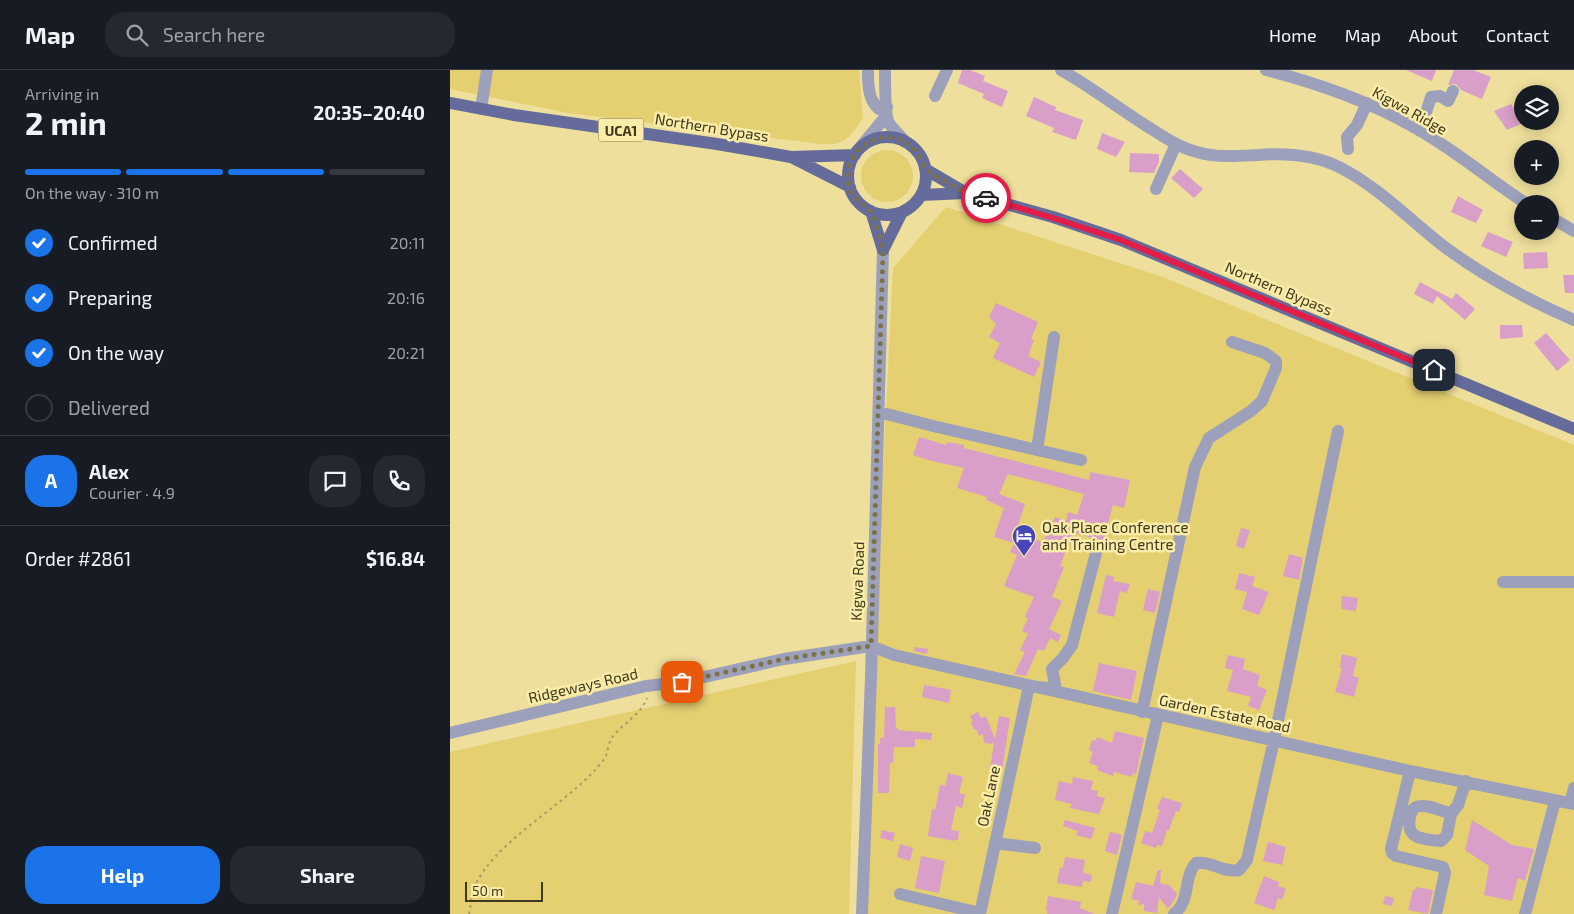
<!DOCTYPE html>
<meta charset="utf-8">
<style>
:root{--surface:#171b24;--page:#242831;--text:#f1f3f6;--muted:#9ea1a6;--line:#363941;--accent:#1a73e8}
body{margin:0;font-family:"Exo 2",sans-serif;background:var(--page);color:var(--text);height:100vh;display:flex;flex-direction:column;font-size:19px;white-space:nowrap}
*{box-sizing:border-box;margin:0}
p{font-size:16px;color:var(--muted)}
.icon{flex:none;width:28px;height:28px;fill:none;stroke:currentColor;stroke-width:2;stroke-linecap:round;stroke-linejoin:round}
.map{position:relative;flex:1;overflow:hidden}
.sheet{display:flex;flex-direction:column;background:var(--surface);width:450px}
.sheet>*{flex:none}
.buttons{position:absolute;left:1064px;top:15px;display:grid;gap:10px}
.buttons a{display:grid;place-items:center;width:45px;height:45px;border-radius:50%;background:var(--surface);box-shadow:0 2px 12px #0003;font-size:25px}
.scale{position:absolute;left:15px;bottom:12px;width:78px;box-sizing:border-box;padding-left:5px;border:2px solid #3e381d;border-top:0;font-size:14px;line-height:18px;white-space:nowrap;color:#3e381d;-webkit-text-stroke:4px #fbeca8;paint-order:stroke}
.pin{position:absolute;display:grid;place-items:center;width:42px;height:42px;color:#fff;margin:-21px;border-radius:10px;box-shadow:0 2px 8px #0006}
.courier{position:absolute;display:grid;place-items:center;width:50px;height:50px;margin:-25px;border:4px solid #e11d48;border-radius:50%;background:#fff;color:#222;box-shadow:0 1px 6px #0007}
.head em{font-style:normal;font-weight:700}
.head div{display:flex;flex-direction:column-reverse}
.head{display:flex;align-items:center;justify-content:space-between;height:85px;padding:0 25px}
h1{font-size:32px;font-weight:700;line-height:38px}
.bar{display:grid;grid-template-columns:repeat(4,1fr);gap:8px 5px;align-content:center;height:60px;padding:0 25px}
.bar i{height:6px;border-radius:4px;background:var(--line)}
.bar .on{background:var(--accent)}
.bar p{grid-column:span 4}
.line{display:flex;align-items:center;gap:12px;padding:0 25px;border-top:1px solid var(--line)}
.line div{flex:1}
.round{display:grid;place-items:center;flex:none;width:52px;height:52px;border-radius:20px;background:var(--page)}
ol{padding:0 25px;list-style:none}
li{display:flex;align-items:center;gap:15px;height:55px}
li p{margin-inline-start:auto}
li .icon{padding:5px;border-radius:50%;background:var(--accent);color:#fff;stroke-width:4}
li:last-child{color:var(--muted)}
li i{width:28px;height:28px;border:2px solid var(--line);border-radius:50%}
.button{display:flex;gap:10px;margin-top:auto;padding:10px 25px}
.button a{flex:1;height:58px;border-radius:20px;background:var(--accent);color:#fff;font-size:20px;font-weight:700;line-height:58px;text-align:center}
.button a+a{background:var(--page);color:var(--text)}
header{display:flex;align-items:center;gap:30px;box-sizing:border-box;height:70px;padding:0 25px;background:var(--surface);border-bottom:1px solid var(--line)}
header strong{font-size:24px}
nav{display:flex;gap:28px;margin-inline-start:auto;font-size:18px}
.search{width:350px;height:45px;background:var(--page);display:flex;align-items:center;gap:12px;box-sizing:border-box;padding:0 18px;border-radius:20px;color:var(--muted);font-size:19px}
main{display:flex;flex:1;min-height:0}
.map>svg:first-child{display:block}
.green{fill:#e4cf71}
.building{fill:#d99fc8;fill-rule:evenodd}
.lines{fill:none;stroke-linecap:round;stroke-linejoin:round}
.path{stroke:#a49967;stroke-width:2;stroke-dasharray:2.5 4;stroke-linecap:butt}
.minor{stroke:#9ca0bb;stroke-width:12}
.major{stroke:#656c9b;stroke-width:12}
.done{stroke:#7c7249;stroke-width:5;stroke-dasharray:0 9}
.route{stroke:#e11d48;stroke-width:6}
.labels{text-anchor:middle;dominant-baseline:central;stroke-width:5;stroke-linejoin:round;paint-order:stroke}
.shield{fill:#fbeca8;stroke:#776e47;stroke-width:1}
.shield-label{font-size:14px;font-weight:bold;fill:#3e381d}
.street-label{font-size:15px;fill:#3e381d;stroke:#fbeca8}
.poi-label{font-size:15px;fill:#3e381d;stroke:#fbeca8;text-anchor:start}
</style>
<header>
<strong>Map</strong>
<div class="search"><svg class="icon" aria-label="search" viewBox="0 0 24 24"><circle cx="10" cy="10" r="6"/><path d="M15 15l6 6"/></svg>Search here</div>
<nav><a>Home</a><a>Map</a><a>About</a><a>Contact</a></nav>
</header>
<main>
<section class="sheet">
<div class="head"><div><h1>2 min</h1><p>Arriving in</p></div><em>20:35–20:40</em></div>
<div class="bar"><i class="on"></i><i class="on"></i><i class="on"></i><i></i><p>On the way · 310 m</p></div>
<ol>
<li><svg class="icon" aria-label="check" viewBox="0 0 24 24"><path d="M5 12l5 5 9-10"/></svg>Confirmed<p>20:11</p></li>
<li><svg class="icon" aria-label="check" viewBox="0 0 24 24"><path d="M5 12l5 5 9-10"/></svg>Preparing<p>20:16</p></li>
<li><svg class="icon" aria-label="check" viewBox="0 0 24 24"><path d="M5 12l5 5 9-10"/></svg>On the way<p>20:21</p></li>
<li><i></i>Delivered</li>
</ol>
<div class="line" style="height:90px"><b class="round" style="background:var(--accent);color:#fff">A</b><div><b>Alex</b><p>Courier · 4.9</p></div><a class="round"><svg class="icon" aria-label="chat" viewBox="0 0 24 24"><path d="M4 5h16v11H9l-5 4z"/></svg></a><a class="round"><svg class="icon" aria-label="phone" viewBox="0 0 24 24"><path d="M5 4h4l2 5-3 2q2 4 5 5l2-3 5 2v4C11 20 4 13 5 4z"/></svg></a></div>
<div class="line" style="height:65px"><div>Order #2861</div><b>$16.84</b></div>
<div class="button"><a>Help</a><a>Share</a></div>
</section>
<div class="map">
<svg width="1124" height="844" viewBox="0 0 1124 844">
<rect width="100%" height="100%" fill="#eedf9c"/>
<!-- green -->
<path class="green" d="M0,0H409L413,48L404,61L395,70L385,74H371L118,43L0,19Z
M411 106a26 26 0 1 1 52 0a26 26 0 1 1-52 0Z
M496,137L710,206L1124,375V844H411L443,198Z
M406,591L399,844H0V682Z"/>
<!-- building -->
<path class="building" d="M512,0H520L535,6L533,11L558,21L552,37L532,28L534,24L508,13Z
M956,0H986L982,11Z
M1004,0H1023L1041,7L1032,29L1011,20L1006,14L998,15Z
M584,27L606,37L605,40L633,50L626,70L602,62L604,58L576,46Z
M1061,34L1073,53L1057,60L1044,41Z
M652,63L675,72L666,87L647,79Z
M680,83L709,84V92L704,103L679,102Z
M730,99L753,119L744,128L721,108Z
M1008,126L1033,140L1026,153L1001,142Z
M1038,162L1063,172L1056,187L1031,176Z
M1097,182L1098,198L1074,199L1073,183Z
M1113,205H1124V223H1115Z
M970,212L1002,229L1006,223L1025,239L1015,250L987,226L983,234L964,224Z
M546,233L588,252L581,269L584,270L578,286L591,292L584,307L543,288L550,273L539,267L546,254L539,247Z
M1050,255H1072L1073,267L1050,269Z
M1096,263L1120,290L1107,301L1084,273Z
M469,367L496,375L497,372L514,375V378L639,410L640,402L680,410L674,438L663,435L652,475L643,473L645,469L625,463L620,475H618L610,496L614,497L602,527L612,531L599,559L611,565L608,572L600,568L594,581L588,579L576,606L564,604L575,582L570,580L578,564L572,561L578,548L575,547L584,527L554,516L567,485L560,482L564,473L544,467L554,438L536,430L537,427L507,418L514,398L482,391L463,385ZM558,404L634,424L627,445L618,442L616,451L605,447L593,472L565,464L575,434L549,424Z
M791,458L800,460L794,479L786,476Z
M839,484L853,488L849,510L833,506Z
M789,503L805,507L802,516L819,522L809,545L792,539L797,522L785,519Z
M656,505L664,507L663,511L680,514L677,523L670,521L664,547L647,543Z
M698,519L710,522L705,543L693,540Z
M892,526L908,528L906,541L891,539Z
M465,577L478,579L477,584L464,581Z
M892,584L907,588L903,606L909,608L904,627L885,622L892,598L890,597Z
M778,585L795,589L793,599L810,605L807,616L817,620L809,640L798,636L801,627L777,621L783,600L775,598Z
M649,593L687,601L681,630L643,621Z
M474,615L501,620L499,633L472,627Z
M435,637H445L446,658H448V660L482,663L481,670L465,669V677H444L443,693H440L439,723H428V674H430V668H434Z
M528,642L531,648L536,646L545,669L549,646L560,648L552,701L540,699L544,673L538,674L537,672L534,673L533,664L529,666L526,659L524,660L521,652L523,651L520,646Z
M665,661L694,668L686,704L683,703L682,707L664,702L663,706L647,700L648,696L639,693L643,682L639,680L642,670L645,671L647,667L662,673Z
M498,703L513,707L509,723L515,725L512,738L506,736L501,760L509,761L508,770H504V771L478,766L482,739L485,740L490,715L495,716Z
M623,707L643,711L641,720L648,721L647,726L655,728L649,744L620,738L622,734L605,730L609,711L622,714Z
M712,727L732,733L729,742L726,741L719,760H717L712,776L707,775L706,778L691,773L695,761L702,763L710,740L707,739Z
M615,750L645,758L641,769L626,765L628,761L613,756Z
M1022,750L1062,775L1084,779L1075,811L1068,808L1062,831L1034,825L1039,796L1015,780Z
M432,760L445,763L443,771L430,768Z
M660,762L672,765L667,785L655,781Z
M818,772L836,777L832,795L813,791Z
M450,774L463,778L460,791L447,787Z
M471,786L495,791L489,823L465,818Z
M615,787L635,790L633,803L642,805L641,812L633,811L632,817L607,813L610,797L613,798Z
M708,800H711L710,813L716,815L718,814L727,824L725,829L718,839L709,827L707,843L694,841V834L688,835L689,831L681,829L686,812L703,816Z
M814,806L829,812L828,816L836,819L832,830L828,828L824,840L804,833Z
M966,817L983,820L978,844L958,840L963,820H965Z
M598,826L631,832L630,838L645,844H597L598,841H596Z
M935,826L944,828L942,836L933,834Z"/>
<g class="lines">
<!-- path -->
<path class="path" d="M19,844C21,835 21,826 24,818C42,774 111,737 144,701C148,697 153,691 156,686C158,679 159,670 164,665C175,652 191,644 197,628"/>
<!-- minor -->
<path class="minor" d="M418,0C418,14 418,30 429,39L437,37
M435,0C435,10 435,47 439,53C443,60 450,64 455,72
M611,0C643,18 672,41 703,60C717,69 731,78 747,82C767,88 787,86 808,85C834,83 865,85 889,97C927,116 959,149 992,175C1032,205 1078,230 1124,250
M816,0C867,13 916,30 962,56C1003,78 1038,109 1077,134
M485,26L497,0
M31,39L37,0
M970,61L981,27L990,26L998,31L1003,21
M898,79L897,67L907,55L917,33
M408,80L436,46
M706,119L726,74
M1100,147L1124,161
M429,342L483,356L631,390
M587,380L604,267
M1053,512H1124
M692,642L745,397L759,368L801,341L812,331L826,298V291L815,283L782,272
M0,663L196,616L232,612L334,589L421,576L444,585L960,701L1124,734
M960,701L941,779L942,783L946,786L993,797L995,803L986,844
M1120,733L1124,718
M1001,744C992,741 975,733 966,737C962,739 961,743 960,747C955,770 974,769 991,771L997,765L1001,744L1008,735L1016,711
M545,773L585,778
M450,824L530,843
M412,844L421,607L433,180
M530,844L579,616L606,619L602,599L613,588L622,575L646,483
M662,844L708,645
M724,844C741,831 733,807 746,793C762,791 773,803 789,800L797,790L824,670L888,361
M1075,844L1105,731"/>
<!-- major -->
<path class="major" d="M0,33L64,45L267,74L341,87L405,85
M398 106a39 39 0 1 1 78 0a39 39 0 1 1-78 0Z
M343,88L400,117
M475,99L516,123L603,147L671,170L1124,359
M471,125L516,123
M421,141L433,180
M433,180L452,142"/>
</g>
<g class="lines">
<!-- done -->
<path class="done" d="M232,612L334,589L421,576L433,180C431,173 424,144 420,141C409,130 400,128 398,111C394,82 428,56 455,72C462,76 469,83 472,91C473,93 473,96 475,98C477,102 512,121 517,123C523,125 530,127 536,128"/>
<!-- route -->
<path class="route" d="M536,128L603,148L671,170L984,300"/>
</g>
<!-- icons -->
<defs>
<g id="hotel-pin" transform="scale(1.25)"><path d="M0 17L-7.5 6A9.5 9.5 0 1 1 7.5 6Z" fill="#4645ba" stroke="#fbeca8"/><path d="M-6-4.5h1.5V1H6V5H4.5V3h-9V5H-6ZM-4 0a1.8 1.8 0 1 1 3.6 0ZM.5 0V-2.5h3Q6-2.5 6 0Z" fill="#fff"/></g>
</defs>
<g fill-rule="evenodd">
<use href="#hotel-pin" x="574" y="466"/>
</g>
<g class="labels">
<!-- shield labels -->
<rect class="shield" x="148.5" y="48.5" width="45" height="23" rx="4"/>
<g class="shield-label">
<text x="171" y="60">UCA1</text>
</g>
<!-- street labels -->
<g class="street-label">
<text transform="translate(960 40) rotate(29)">Kigwa Ridge</text>
<text transform="translate(262 57) rotate(9)">Northern Bypass</text>
<text transform="translate(829 218) rotate(23)">Northern Bypass</text>
<text transform="translate(407 511) rotate(-88)">Kigwa Road</text>
<text transform="translate(133 615) rotate(-13)">Ridgeways Road</text>
<text transform="translate(775 643) rotate(12)">Garden Estate Road</text>
<text transform="translate(538 726) rotate(-78)">Oak Lane</text>
</g>
<!-- poi labels -->
<g class="poi-label">
<text x="592" y="457">Oak Place Conference<tspan x="592" dy="17">and Training Centre</tspan></text>
</g>
</g>
</svg>
<div class="buttons">
<a><svg class="icon" aria-label="layers" viewBox="0 0 24 24"><path d="M12 4l9 5-9 5-9-5zM3 14l9 5 9-5"/></svg></a>
<a>+</a>
<a>−</a>
</div>
<div class="scale">50 m</div>
<div class="pin" style="left:232px;top:612px;background:#ea580c"><svg class="icon" aria-label="bag" viewBox="0 0 24 24"><path d="M5 8h14l-1 12H6zM9 8a3 3 0 0 1 6 0"/></svg></div>
<div class="pin" style="left:984px;top:300px;background:#1f2937"><svg class="icon" aria-label="home" viewBox="0 0 24 24"><path d="M3 11l9-7 9 7M6 9v11h12V9"/></svg></div>
<div class="courier" style="left:536px;top:128px"><svg class="icon" aria-label="car" viewBox="0 0 24 24"><path d="M5 17H2v-5l4-1 3-4h7l3 4 3 1v5h-3M9 17h6M6 11h13"/><circle cx="7" cy="17" r="2"/><circle cx="17" cy="17" r="2"/></svg></div>
</div>
</main>
